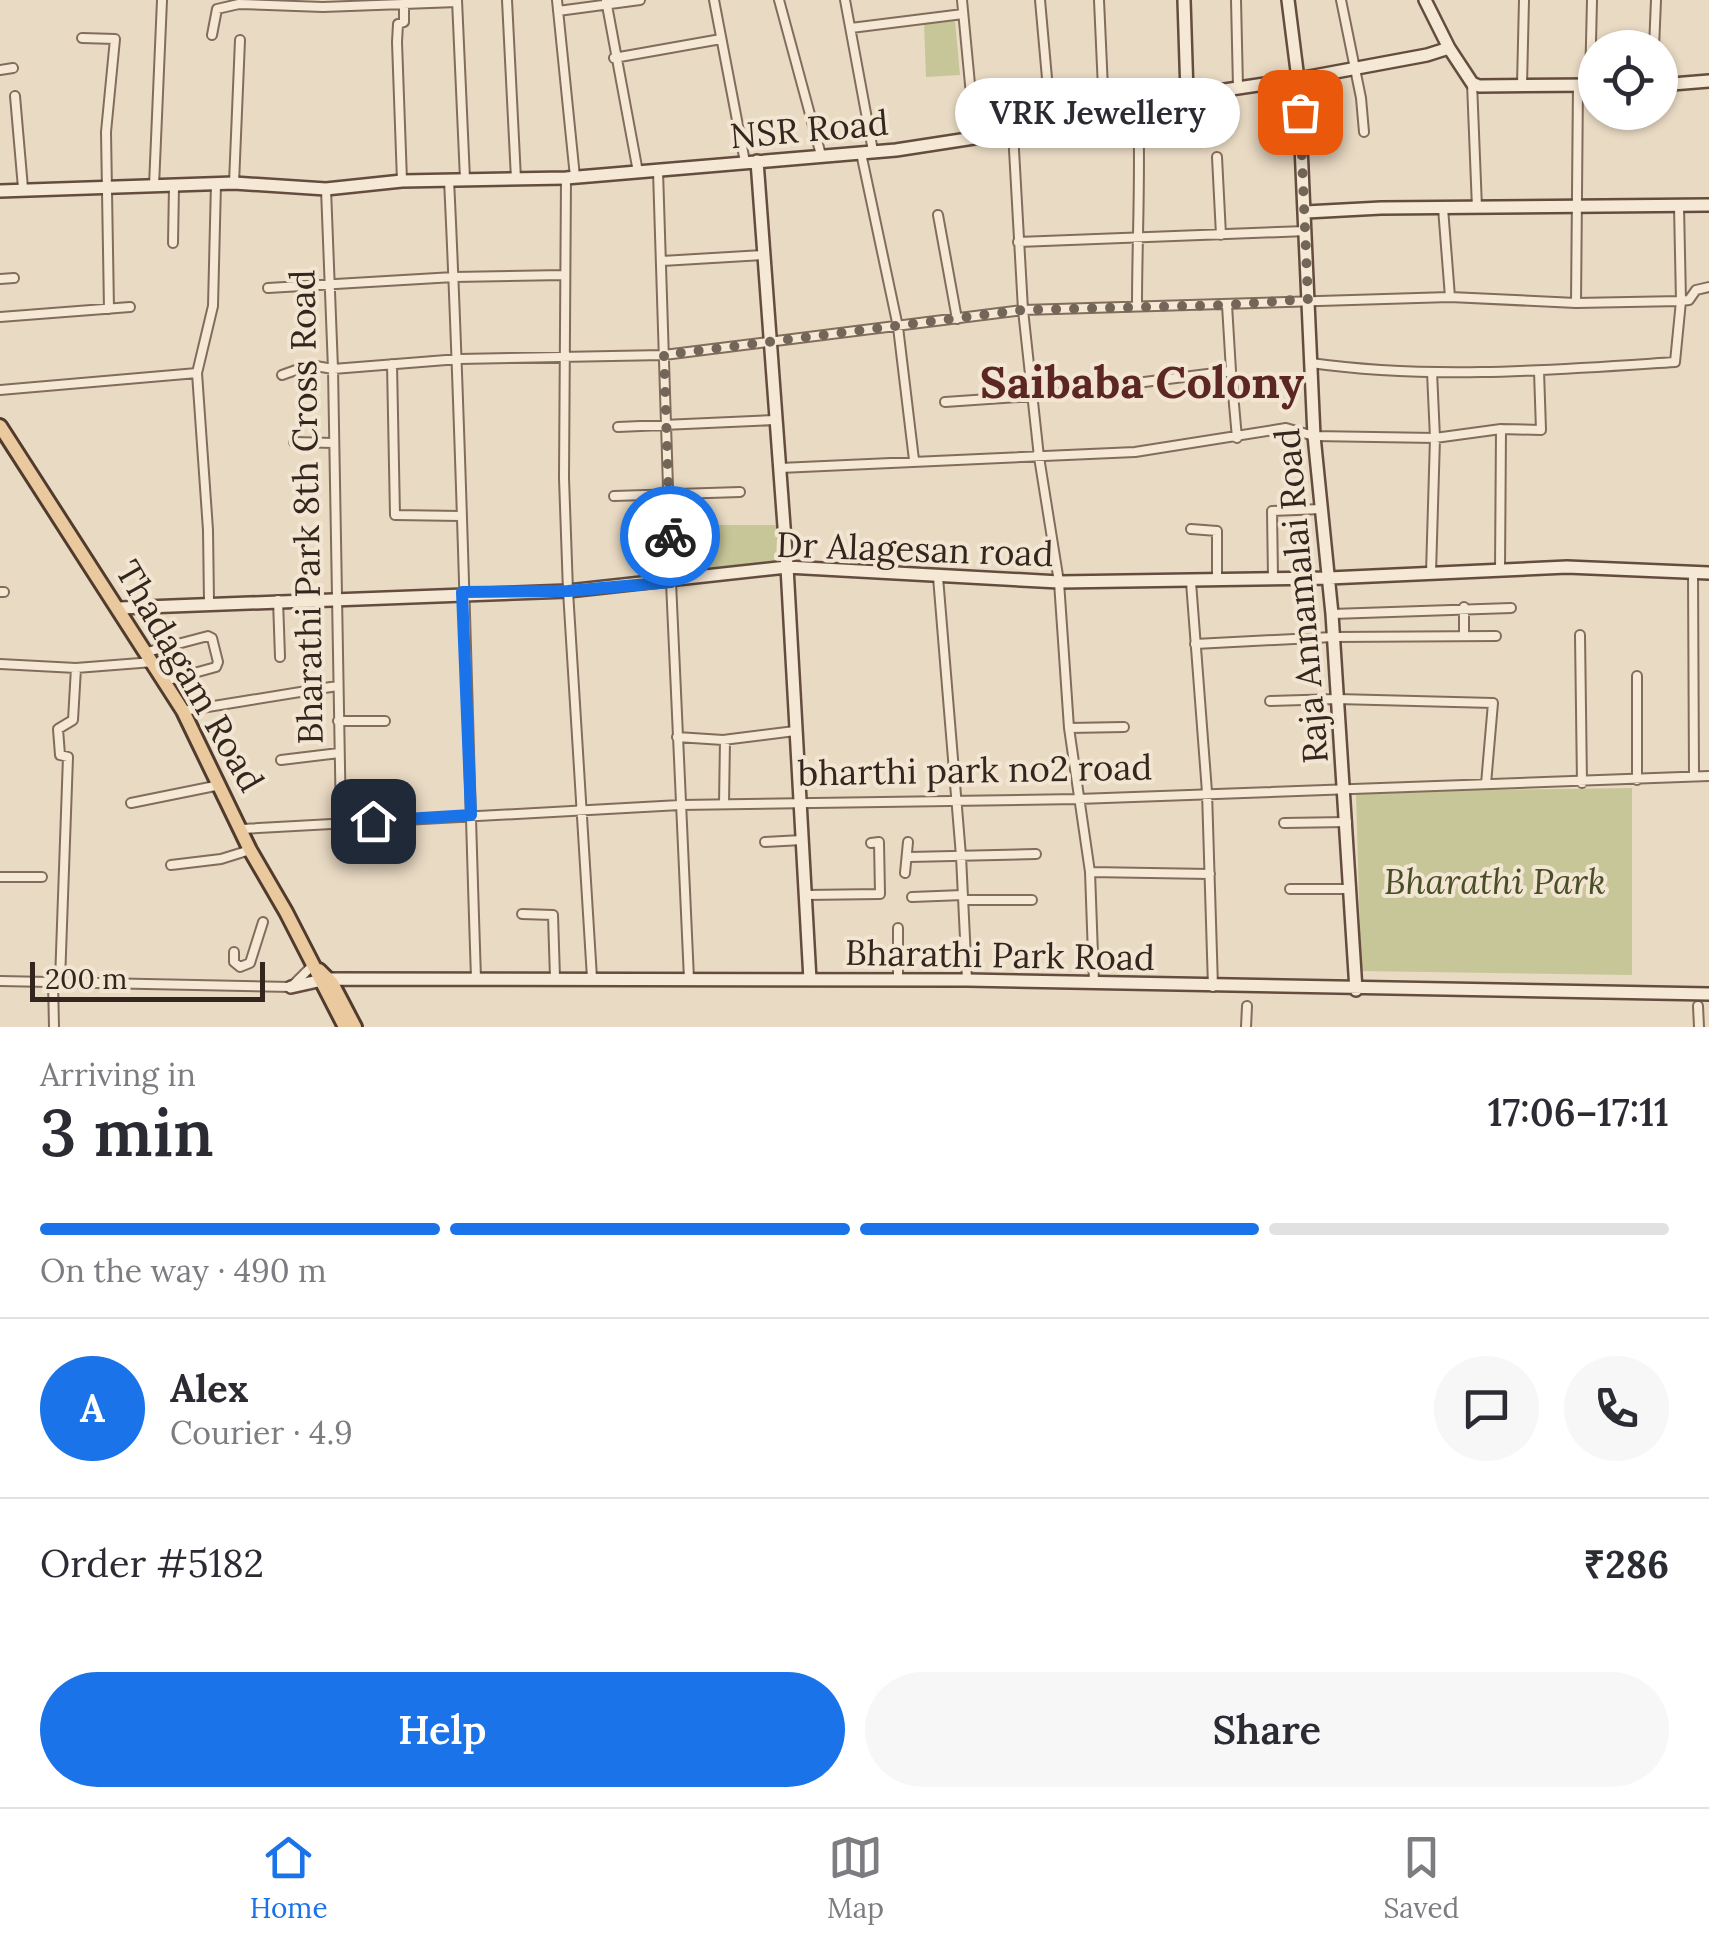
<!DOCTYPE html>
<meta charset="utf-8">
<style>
:root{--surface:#fff;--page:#f7f7f7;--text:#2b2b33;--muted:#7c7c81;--line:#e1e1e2;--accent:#1a73e8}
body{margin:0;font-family:Lora,serif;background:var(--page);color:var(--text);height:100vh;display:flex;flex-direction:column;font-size:38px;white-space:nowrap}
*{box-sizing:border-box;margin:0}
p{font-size:32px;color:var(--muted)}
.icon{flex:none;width:55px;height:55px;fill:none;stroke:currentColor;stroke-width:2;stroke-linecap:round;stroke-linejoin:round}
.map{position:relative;height:1027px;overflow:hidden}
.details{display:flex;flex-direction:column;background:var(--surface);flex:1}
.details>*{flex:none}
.tools{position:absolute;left:1578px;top:30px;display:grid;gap:20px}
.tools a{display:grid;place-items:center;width:100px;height:100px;border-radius:50%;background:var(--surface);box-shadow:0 2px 8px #0004;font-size:50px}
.scale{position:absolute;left:30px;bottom:25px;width:235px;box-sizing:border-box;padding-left:10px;border:5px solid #33261e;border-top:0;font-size:28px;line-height:35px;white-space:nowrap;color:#33261e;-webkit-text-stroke:8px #f2e5d2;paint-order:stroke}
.pin{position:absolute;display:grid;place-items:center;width:85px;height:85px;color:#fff;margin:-42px;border-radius:20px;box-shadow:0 5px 15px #0006}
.courier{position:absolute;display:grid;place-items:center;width:100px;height:100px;margin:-50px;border:8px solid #1a73e8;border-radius:50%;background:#fff;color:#222;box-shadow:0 2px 12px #0007}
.bubble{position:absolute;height:70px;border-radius:35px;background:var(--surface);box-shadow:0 2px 8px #0004;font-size:32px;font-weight:600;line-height:70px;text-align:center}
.summary em{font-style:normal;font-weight:600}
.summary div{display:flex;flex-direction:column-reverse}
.summary{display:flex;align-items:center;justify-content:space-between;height:170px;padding:0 40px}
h1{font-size:65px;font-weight:600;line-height:75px}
.bar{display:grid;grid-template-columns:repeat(4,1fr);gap:15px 10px;align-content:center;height:120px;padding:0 40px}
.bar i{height:12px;border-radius:8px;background:var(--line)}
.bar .active{background:var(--accent)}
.bar p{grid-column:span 4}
.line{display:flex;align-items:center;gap:25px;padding:0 40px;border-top:2px solid var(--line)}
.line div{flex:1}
.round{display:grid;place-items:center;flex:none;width:105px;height:105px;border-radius:52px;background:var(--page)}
.button{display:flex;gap:20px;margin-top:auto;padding:20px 40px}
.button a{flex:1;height:115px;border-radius:60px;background:var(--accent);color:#fff;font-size:40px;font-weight:600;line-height:115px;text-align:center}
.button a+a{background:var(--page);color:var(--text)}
.menu{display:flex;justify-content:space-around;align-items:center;height:140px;border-top:2px solid var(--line);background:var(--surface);font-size:28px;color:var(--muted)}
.menu a{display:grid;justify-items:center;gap:5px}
.menu .active{color:var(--accent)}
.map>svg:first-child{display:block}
.green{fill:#c6c698}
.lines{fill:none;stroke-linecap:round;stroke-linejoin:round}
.street-casing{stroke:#826c5b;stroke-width:12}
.secondary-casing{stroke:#644d3f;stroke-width:16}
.primary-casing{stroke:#503b2f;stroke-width:18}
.street{stroke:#f5e8d5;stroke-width:8}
.secondary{stroke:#f5e8d5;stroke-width:11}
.primary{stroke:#eac99e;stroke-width:12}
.done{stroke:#736558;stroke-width:10;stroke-dasharray:0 18}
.route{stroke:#1a73e8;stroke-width:12}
.labels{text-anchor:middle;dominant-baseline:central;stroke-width:8;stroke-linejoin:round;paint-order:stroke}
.street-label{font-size:35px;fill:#33261e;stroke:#f2e5d2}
.park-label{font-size:35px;font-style:italic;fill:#484e27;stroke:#f2e5d2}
.district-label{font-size:45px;font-weight:bold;fill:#5c2722;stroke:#f2e5d2}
</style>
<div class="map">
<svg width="1709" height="1027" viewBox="0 0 1709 1027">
<rect width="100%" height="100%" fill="#e9dac3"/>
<!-- green -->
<path class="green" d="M955,21L960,75L926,77L924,22Z
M677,525H777L784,565L675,577Z
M1632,788V975L1361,971L1356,792Z"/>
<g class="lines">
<!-- street casing -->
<g class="street-casing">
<path id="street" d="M457,0L465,179
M507,0L516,179
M557,0L575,177
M606,0L638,172
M714,0L745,162
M779,0L821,155
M845,0L873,151
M962,0L975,137
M1040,0L1051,123
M1099,0L1104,111
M1236,0L1238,87
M1341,0L1361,98L1364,132
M558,11L640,0
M851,28L963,14
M212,35L217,9L239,4L323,7L457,2
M82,38L115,39L106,132L109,309
M1654,48L1656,0
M614,58L721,39
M0,70L13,68
M1472,83L1477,208
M1522,85L1524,0
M1590,85L1592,0
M15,96L23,188
M1013,132L1023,310L1039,457L1059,582L1069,728L1090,872L1094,983
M861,153L898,327L914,460
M1217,157L1221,235
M658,171L671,582L689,979
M566,178L564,478L568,591L592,978
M449,180C462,446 467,712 476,978
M402,181L397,42L398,24L404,22V6
M234,183L240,40
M154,186L162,0
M326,189L333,369L341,823
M1443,208L1450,297
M938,215L957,319
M1018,242L1306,231
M173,243L174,186
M662,261L763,255
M0,279L14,278
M268,288L454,277L564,275
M1576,303L1578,85
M1227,305L1231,371
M1137,306C1137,238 1141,171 1138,103
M0,317L130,307
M1311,363C1432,380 1554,370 1675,362L1681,301L1679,206
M392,364L395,515L461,516
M197,373L208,530L209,602
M282,375L310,365L333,369L459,359L664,355L1023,310L1450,297L1576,303L1681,301L1689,300L1696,290L1709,287
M0,390L197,373L213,306L216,183
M945,402L1034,396L1231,371L1237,438
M618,427L776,420
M1501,429L1541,430L1539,371
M294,442L333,443
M780,468L1135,452L1286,428L1314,436L1435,438L1501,429L1500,570
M614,496L740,492
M1191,529L1217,531V580
M1431,573L1435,438L1432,372
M1693,573L1694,776
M938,577L961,856L967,980
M1273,578L1272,511L1321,509
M1191,582L1207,792L1213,987
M0,592H4
M278,600L280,657
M1332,614L1511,608
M1580,635L1582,783
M1464,636V607
M1195,644L1333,637L1496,636
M147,652L208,636L212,638L218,662L216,667L165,681
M0,664L76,668L153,662
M1637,676V780
M1270,701L1337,699L1493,703L1486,784
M183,711L337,686
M338,721H385
M1069,728L1124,727
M677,737L723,740L795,731
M281,760L339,753
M131,803L220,785
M724,804L725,740
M1284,823L1347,822
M242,829L680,805L1078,799L1709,776
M765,842L802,840
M909,857L1036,854
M171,865L221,859L250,850
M1090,872L1210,874
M905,873L908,842
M0,877H42
M1290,889H1351
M805,895L880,894L879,842L871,843
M912,897L963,895
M964,900H1032
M522,914L553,915L555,978
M234,952V962L240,967L250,963L263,922
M898,980V928
M0,981L291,987L314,964
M53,981L54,1027
M60,981L68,757L60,755L58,729L73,720L76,668
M1698,1006L1699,1027
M1246,1027L1247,1006"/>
</g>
<!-- secondary casing -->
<g class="secondary-casing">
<path id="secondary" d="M1184,0L1187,94
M1288,0L1298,79L1314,436L1332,614L1356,990
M1425,0L1449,48
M1660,85L1709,81
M757,161L787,567L810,980
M0,191L234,183L326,189L402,181L566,178L896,150L1013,132L1138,103L1298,79L1427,55L1449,48L1472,83L1479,86L1595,85
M1306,212L1381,208L1709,205
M120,608L568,591L787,567L1059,582L1329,578L1567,567L1709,573
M291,987L327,979L967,980L1709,994"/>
</g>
<!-- primary casing -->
<g class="primary-casing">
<path id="primary" d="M0,426L183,711L250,850L286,912L345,1027
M319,970L332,983L355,1027"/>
</g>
<!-- street -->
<use href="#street" class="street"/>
<!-- secondary -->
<use href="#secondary" class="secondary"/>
<!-- primary -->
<use href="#primary" class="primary"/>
</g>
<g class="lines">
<!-- done -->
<path class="done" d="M670,536L664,355L1023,310L1227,305L1308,299L1300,112"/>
<!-- route -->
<path class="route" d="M373,821L471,815L462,592L568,591L671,582L670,536"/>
</g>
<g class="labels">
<!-- street labels -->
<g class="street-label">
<text transform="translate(809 129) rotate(-5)">NSR Road</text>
<text transform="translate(306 507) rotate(-91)">Bharathi Park 8th Cross Road</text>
<text transform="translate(915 549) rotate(2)">Dr Alagesan road</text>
<text transform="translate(1301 596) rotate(-95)">Raja Annamalai Road</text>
<text transform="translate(190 676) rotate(60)">Thadagam Road</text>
<text transform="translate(975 770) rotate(-1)">bharthi park no2 road</text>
<text transform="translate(1000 955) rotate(1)">Bharathi Park Road</text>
</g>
<!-- park labels -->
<g class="park-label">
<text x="1495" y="881">Bharathi Park</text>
</g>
<!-- district labels -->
<g class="district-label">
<text x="1142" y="381">Saibaba Colony</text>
</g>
</g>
</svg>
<div class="tools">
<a><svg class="icon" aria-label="locate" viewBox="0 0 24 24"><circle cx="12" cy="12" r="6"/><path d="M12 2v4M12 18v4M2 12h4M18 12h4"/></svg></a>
</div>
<div class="scale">200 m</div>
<div class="pin" style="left:1300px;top:112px;background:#ea580c"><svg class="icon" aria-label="bag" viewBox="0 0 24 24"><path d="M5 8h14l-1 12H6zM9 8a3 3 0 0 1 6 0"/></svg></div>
<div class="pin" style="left:373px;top:821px;background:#1f2937"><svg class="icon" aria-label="home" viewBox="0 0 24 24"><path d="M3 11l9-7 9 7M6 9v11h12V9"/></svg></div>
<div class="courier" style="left:670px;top:536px"><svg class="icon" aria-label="bike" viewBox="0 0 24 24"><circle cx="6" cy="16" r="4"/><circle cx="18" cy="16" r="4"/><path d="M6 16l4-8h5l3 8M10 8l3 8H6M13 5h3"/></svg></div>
<div class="bubble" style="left:955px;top:78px;width:285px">VRK Jewellery</div>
</div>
<section class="details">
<div class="summary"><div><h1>3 min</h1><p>Arriving in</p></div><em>17:06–17:11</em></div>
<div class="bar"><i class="active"></i><i class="active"></i><i class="active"></i><i></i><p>On the way · 490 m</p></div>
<div class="line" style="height:180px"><b class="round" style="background:var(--accent);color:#fff">A</b><div><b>Alex</b><p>Courier · 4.9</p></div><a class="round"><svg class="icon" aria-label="chat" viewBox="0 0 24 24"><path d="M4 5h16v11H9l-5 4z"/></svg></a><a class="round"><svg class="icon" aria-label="phone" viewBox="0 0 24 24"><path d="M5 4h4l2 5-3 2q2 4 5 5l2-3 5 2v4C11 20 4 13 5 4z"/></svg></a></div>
<div class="line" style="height:130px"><div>Order #5182</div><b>₹286</b></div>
<div class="button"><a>Help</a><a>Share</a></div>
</section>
<nav class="menu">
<a class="active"><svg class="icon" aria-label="home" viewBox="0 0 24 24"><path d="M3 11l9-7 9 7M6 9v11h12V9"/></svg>Home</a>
<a><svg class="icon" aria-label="map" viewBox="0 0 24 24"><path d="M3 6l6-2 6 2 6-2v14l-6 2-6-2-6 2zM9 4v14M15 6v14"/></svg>Map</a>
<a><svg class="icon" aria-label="saved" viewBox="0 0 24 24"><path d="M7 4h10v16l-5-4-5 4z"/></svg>Saved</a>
</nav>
